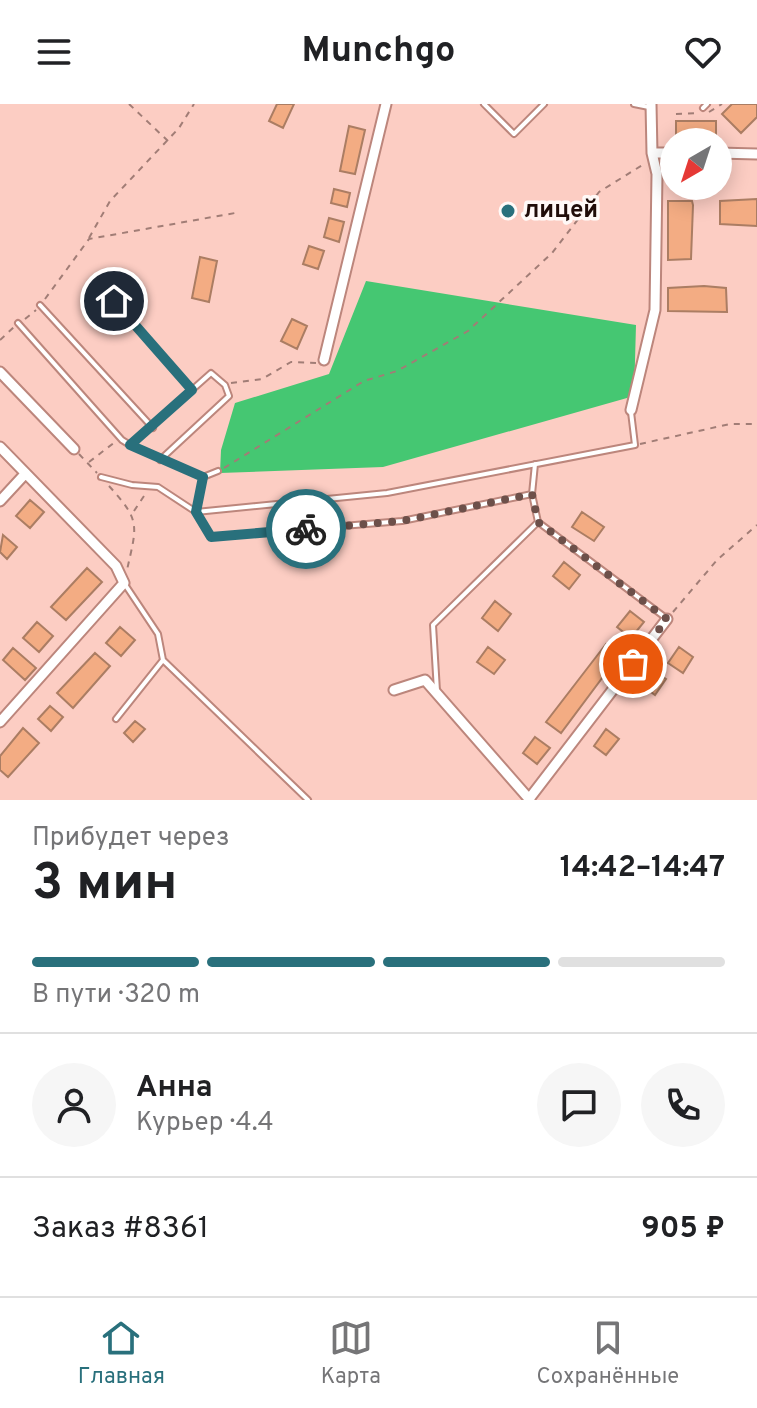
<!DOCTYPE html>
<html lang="ru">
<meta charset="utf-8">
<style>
:root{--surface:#fff;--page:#f6f6f6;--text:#202124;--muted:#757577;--line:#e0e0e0;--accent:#29707c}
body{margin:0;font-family:Overpass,sans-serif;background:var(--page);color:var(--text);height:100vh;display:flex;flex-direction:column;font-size:30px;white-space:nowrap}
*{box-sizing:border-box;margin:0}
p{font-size:26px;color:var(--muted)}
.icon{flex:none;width:44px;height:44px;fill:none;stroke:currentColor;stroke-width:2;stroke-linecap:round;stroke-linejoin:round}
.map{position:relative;height:696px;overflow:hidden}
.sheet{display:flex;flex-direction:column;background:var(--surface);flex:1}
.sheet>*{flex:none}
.needle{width:52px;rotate:219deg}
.tools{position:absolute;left:660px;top:24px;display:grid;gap:16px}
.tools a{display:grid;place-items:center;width:72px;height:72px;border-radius:50%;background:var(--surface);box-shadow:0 4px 20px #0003;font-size:40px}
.pin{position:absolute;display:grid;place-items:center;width:68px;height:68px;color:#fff;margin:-34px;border:4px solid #fff;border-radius:50%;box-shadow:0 2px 8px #0007}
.courier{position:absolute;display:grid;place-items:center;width:80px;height:80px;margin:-40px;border:6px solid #29707c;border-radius:50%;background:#fff;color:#222;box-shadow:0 2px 10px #0007}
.headline em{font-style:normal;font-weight:700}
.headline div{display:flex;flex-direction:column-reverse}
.headline{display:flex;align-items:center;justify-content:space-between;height:136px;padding:0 32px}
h1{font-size:52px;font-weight:700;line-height:60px}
.bar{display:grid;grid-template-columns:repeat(4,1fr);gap:12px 8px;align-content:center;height:96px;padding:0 32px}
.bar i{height:10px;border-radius:6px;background:var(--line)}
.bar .on{background:var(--accent)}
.bar p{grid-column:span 4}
.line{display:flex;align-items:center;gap:20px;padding:0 32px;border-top:2px solid var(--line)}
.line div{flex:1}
.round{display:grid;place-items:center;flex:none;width:84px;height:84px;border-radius:42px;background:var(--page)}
header{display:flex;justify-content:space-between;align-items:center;height:104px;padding:0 32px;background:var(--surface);font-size:36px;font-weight:700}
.tab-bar{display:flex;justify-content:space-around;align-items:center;height:112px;border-top:2px solid var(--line);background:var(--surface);font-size:22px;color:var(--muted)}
.tab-bar a{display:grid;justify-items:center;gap:4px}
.tab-bar .on{color:var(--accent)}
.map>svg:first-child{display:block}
.forest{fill:#45c772}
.building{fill:#f3ac83;stroke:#ab7d63;stroke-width:2}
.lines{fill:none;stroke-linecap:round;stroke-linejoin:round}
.lane-casing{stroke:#bc867c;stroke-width:8}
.street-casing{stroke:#bc867c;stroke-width:13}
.path{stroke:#a17d76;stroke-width:2;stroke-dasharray:6 6;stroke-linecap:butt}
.lane{stroke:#fff;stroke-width:4}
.street{stroke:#fff;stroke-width:9}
.done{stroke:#6d504a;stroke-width:8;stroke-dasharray:0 14.4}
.route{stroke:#29707c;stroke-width:10}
.poi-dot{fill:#29707c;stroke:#fff9f7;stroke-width:3}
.labels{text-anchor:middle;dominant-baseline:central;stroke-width:7;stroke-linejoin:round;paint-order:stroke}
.poi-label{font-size:24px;font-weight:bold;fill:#200d09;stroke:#fff9f7;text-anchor:start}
</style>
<header><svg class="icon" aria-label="menu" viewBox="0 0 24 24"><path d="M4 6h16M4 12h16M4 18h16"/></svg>Munchgo<svg class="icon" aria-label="heart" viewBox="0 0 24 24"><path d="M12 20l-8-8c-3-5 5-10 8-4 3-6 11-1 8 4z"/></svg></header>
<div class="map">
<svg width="757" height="696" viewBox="0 0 757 696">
<rect width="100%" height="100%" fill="#fccdc3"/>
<!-- forest -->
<path class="forest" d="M366,177L636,221L634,292L383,363L220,369L221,346L235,299L329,270Z"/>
<!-- building -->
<path class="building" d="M277,0H294L283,24L269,17Z
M732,0H757V13L741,29L722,10Z
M676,17H716V35H676Z
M349,22L365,26L355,70L340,67Z
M334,85L350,89L347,103L331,99Z
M757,95V122L720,120V97Z
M668,97H692L693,101L691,155L668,156Z
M329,114L344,118L339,138L324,133Z
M309,142L324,147L318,165L303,160Z
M200,153L217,157L209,198L192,194Z
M704,182L726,184L727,208L668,207V184Z
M292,215L307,222L297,245L281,237Z
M30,396L44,408L30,424L16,412Z
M582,408L604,423L594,437L572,423Z
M3,431L17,443L7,455L0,448Z
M564,458L580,471L569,485L553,472Z
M87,464L102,478L66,516L51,503Z
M495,497L511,510L498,527L482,514Z
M630,507L644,518L631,534L617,523Z
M37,518L53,532L39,548L23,534Z
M120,523L135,536L121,552L106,539Z
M606,540L620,550L561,629L546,618Z
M488,543L505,556L494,570L477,558Z
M679,543L693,553L683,569L668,559Z
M13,544L36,564L25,576L3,556Z
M95,549L110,562L73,604L57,589Z
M650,564L666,575L655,591L639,579Z
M50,602L63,613L51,627L38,615Z
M135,617L145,625L133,638L124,629Z
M23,624L39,639L8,673L0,666V652Z
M606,625L619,635L606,651L594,642Z
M535,633L550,644L537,660L523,649Z"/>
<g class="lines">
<!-- lane casing -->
<g class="lane-casing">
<path id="lane" d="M484,0L514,30L544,0
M634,0L649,3
M703,4L707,0
M114,197L191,285
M40,201L153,324
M18,219L122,336L130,341L211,269L225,281L229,292L160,356
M130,341L203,373
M535,360L532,390L402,417L211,433L196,408L387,389L635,341L631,308
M101,373L132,381L158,383L196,408L203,373L218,367
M538,418L666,514
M124,479L158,530L163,556L308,696
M437,587L433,521L538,418L532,390
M116,615L163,556"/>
</g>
<!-- street casing -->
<g class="street-casing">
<path id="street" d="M652,49H674
M718,49L757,50
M324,256L386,0
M0,268L74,345
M631,306L655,206L657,70L652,49L651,0
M0,343L116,462L124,479L0,618
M0,397L25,370
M394,586L425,576L530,696
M529,695L667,515"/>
</g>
<!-- path -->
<path class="path" d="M129,0L168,37
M709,8L722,0
M676,10L699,9
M89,134L110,97L179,24L194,0
M45,195L89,135L235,109
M25,215L36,206
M0,236L14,223
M231,279L262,275L291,258L316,259
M640,340L730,320H757
M79,350L97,369
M89,358L115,338
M224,364L364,277L397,267L468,227L552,149L599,88L644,60
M109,382C141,417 137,421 127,466
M134,407L146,389
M673,508L717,456L757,421"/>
<!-- lane -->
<use href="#lane" class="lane"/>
<!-- street -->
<use href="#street" class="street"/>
</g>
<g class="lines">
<!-- done -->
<path class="done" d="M306,425L402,417L532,390L538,418L667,515L633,560"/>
<!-- route -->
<path class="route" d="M114,197L192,286L130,341L203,373L196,408L211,433L306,425"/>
</g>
<!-- markers -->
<circle class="poi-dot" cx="508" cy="107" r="8"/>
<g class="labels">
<!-- poi labels -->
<g class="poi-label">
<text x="524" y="107">лицей</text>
</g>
</g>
</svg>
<div class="tools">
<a><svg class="needle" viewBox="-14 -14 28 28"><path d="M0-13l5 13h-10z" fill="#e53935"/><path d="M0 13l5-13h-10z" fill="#757577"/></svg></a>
</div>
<div class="pin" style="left:633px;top:560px;background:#ea580c"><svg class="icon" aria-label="bag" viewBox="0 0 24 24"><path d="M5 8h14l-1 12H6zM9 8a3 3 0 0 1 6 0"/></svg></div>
<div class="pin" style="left:114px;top:197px;background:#1f2937"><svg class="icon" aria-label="home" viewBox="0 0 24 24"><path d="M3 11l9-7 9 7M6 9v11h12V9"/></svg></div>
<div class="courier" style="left:306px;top:425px"><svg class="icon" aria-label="bike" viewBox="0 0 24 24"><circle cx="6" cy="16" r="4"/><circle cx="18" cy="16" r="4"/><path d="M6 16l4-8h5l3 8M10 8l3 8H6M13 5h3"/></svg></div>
</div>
<section class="sheet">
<div class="headline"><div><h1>3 мин</h1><p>Прибудет через</p></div><em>14:42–14:47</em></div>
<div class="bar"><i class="on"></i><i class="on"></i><i class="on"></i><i></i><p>В пути · 320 m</p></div>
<div class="line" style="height:144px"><a class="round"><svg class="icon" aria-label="person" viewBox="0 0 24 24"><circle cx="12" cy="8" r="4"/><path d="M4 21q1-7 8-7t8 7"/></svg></a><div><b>Анна</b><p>Курьер · 4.4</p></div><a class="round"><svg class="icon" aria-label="chat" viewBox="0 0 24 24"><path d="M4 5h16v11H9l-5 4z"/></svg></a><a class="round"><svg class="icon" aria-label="phone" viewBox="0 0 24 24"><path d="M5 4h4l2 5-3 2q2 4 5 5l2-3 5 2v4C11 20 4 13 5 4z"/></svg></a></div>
<div class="line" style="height:104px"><div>Заказ #8361</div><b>905 ₽</b></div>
</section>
<nav class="tab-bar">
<a class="on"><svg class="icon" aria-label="home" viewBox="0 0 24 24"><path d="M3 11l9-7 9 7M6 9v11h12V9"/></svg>Главная</a>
<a><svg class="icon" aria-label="map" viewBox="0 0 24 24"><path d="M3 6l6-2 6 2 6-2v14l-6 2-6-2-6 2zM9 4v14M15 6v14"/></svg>Карта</a>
<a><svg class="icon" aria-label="saved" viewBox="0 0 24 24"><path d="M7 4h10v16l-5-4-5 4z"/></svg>Сохранённые</a>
</nav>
